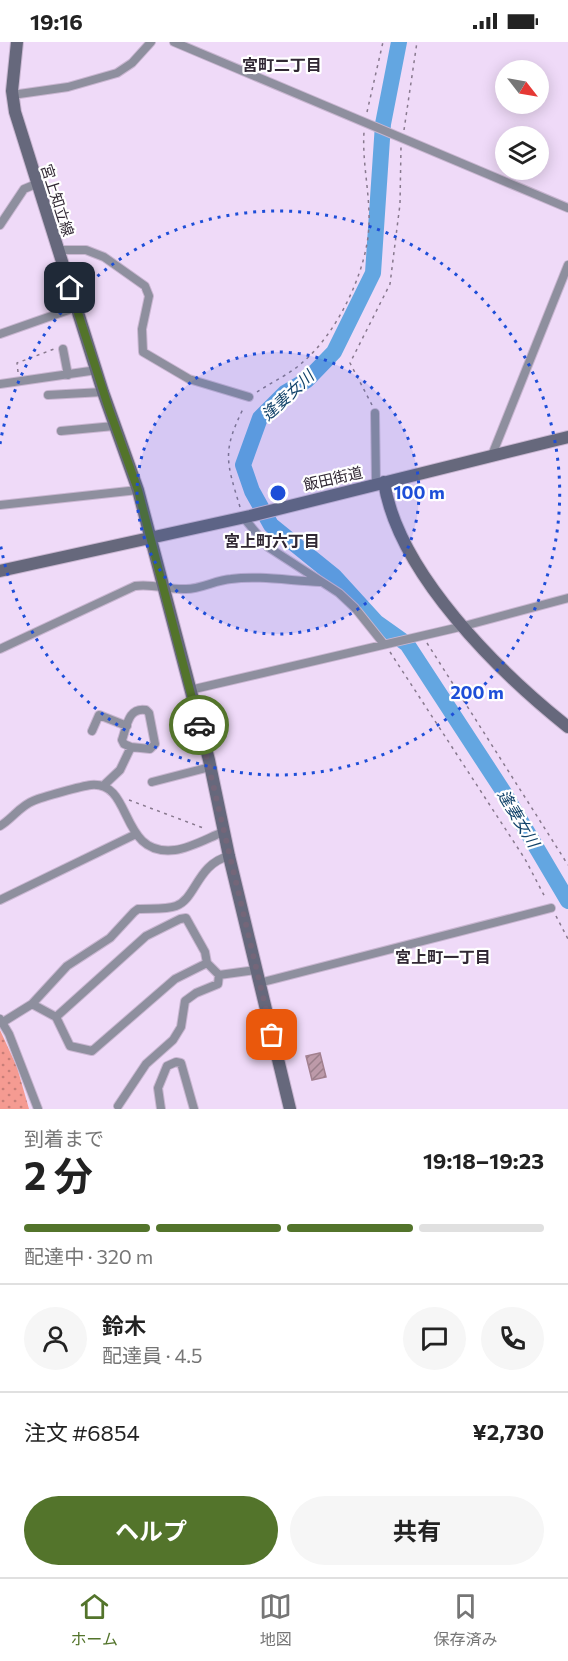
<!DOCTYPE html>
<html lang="ja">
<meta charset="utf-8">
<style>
:root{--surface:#fff;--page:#f6f6f6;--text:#222;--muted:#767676;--line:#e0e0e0;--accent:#53742b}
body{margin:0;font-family:Commissioner,"Noto Sans JP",sans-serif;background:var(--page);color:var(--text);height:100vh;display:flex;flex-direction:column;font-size:22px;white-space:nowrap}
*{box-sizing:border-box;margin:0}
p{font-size:20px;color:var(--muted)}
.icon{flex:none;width:33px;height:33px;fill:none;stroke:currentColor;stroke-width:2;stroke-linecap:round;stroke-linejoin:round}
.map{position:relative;height:1067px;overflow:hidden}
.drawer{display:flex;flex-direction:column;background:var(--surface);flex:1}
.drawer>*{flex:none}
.needle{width:39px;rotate:121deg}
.tools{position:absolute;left:495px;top:18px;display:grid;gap:12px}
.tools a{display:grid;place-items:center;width:54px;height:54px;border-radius:50%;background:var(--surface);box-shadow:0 3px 15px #0003;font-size:30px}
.pin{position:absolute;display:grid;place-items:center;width:51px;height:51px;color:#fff;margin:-26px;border-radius:12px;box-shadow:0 3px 9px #0006}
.courier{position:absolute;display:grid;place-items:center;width:60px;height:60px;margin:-30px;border:4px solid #53742b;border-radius:50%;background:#fff;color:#222;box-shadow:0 2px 8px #0007}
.headline em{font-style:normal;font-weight:700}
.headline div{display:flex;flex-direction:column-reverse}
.headline{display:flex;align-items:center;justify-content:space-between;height:102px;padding:0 24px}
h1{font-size:39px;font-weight:700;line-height:45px}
.bar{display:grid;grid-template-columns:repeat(4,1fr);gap:9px 6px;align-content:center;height:72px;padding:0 24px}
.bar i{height:8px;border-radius:4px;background:var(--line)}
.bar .active{background:var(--accent)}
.bar p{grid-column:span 4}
.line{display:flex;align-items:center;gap:15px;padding:0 24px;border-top:2px solid var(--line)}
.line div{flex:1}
.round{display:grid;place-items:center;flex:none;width:63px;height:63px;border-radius:32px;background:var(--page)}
.action{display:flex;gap:12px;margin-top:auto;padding:12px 24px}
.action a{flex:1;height:69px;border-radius:36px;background:var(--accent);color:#fff;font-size:24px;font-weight:700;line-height:69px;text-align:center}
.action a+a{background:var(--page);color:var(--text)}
.status{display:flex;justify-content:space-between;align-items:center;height:42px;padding:0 30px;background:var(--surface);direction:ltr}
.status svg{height:16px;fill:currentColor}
.menu{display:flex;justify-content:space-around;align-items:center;height:84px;border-top:2px solid var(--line);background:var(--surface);font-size:16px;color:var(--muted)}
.menu a{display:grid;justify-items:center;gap:3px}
.menu .active{color:var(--accent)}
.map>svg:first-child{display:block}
.park{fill:url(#park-dots)}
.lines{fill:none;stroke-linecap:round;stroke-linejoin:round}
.river{stroke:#63a6e1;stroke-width:16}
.building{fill:url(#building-hatch);stroke:#a2808f;stroke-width:1.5}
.street-casing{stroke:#c9b6d1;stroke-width:10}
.secondary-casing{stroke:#c9b6d1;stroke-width:14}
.path{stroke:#88798e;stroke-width:1.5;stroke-dasharray:3 4.5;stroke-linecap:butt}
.street{stroke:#8e8f9e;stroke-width:8}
.secondary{stroke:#66687c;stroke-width:12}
.done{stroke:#746679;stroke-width:6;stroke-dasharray:0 10.8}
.route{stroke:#53742b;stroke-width:8}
.ring{fill:none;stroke:#1d4ed8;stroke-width:3;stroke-dasharray:3 6}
.labels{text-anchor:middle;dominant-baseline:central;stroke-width:4.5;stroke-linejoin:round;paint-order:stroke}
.street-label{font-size:15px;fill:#312834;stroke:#fff}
.neighbourhood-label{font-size:16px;font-weight:bold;fill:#312834;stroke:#fff}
.water-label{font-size:16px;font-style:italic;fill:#12436a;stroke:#fff}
.centre{fill:#1d4ed8;stroke:#fff;stroke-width:3}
.ring-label{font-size:18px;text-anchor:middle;font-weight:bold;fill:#1d4ed8;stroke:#fff;stroke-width:4.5;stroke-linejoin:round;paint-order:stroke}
</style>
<div class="status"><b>19:16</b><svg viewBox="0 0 49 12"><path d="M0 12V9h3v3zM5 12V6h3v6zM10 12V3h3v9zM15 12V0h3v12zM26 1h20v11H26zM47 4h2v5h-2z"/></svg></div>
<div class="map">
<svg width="568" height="1067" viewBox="0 0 568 1067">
<defs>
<pattern id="park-dots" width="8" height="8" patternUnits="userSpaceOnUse" patternTransform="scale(1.5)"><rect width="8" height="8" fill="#f59b92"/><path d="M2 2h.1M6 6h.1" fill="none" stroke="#c77e78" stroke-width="1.8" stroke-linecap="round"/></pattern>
<pattern id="building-hatch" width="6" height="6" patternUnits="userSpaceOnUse" patternTransform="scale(1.5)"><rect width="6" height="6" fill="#bd9aa9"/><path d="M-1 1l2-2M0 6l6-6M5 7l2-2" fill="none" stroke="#9a7e8a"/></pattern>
</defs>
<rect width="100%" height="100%" fill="#efdaf8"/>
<!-- park -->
<path class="park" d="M0,988L17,1025L29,1067H0Z"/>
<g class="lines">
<!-- river -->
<path class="river" d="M399,0L383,82L373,231L334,310L307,338L285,351L260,376L243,423L252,449L271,483L334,534L376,580L407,602L503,749L568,859"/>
</g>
<!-- building -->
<path class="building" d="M320,1011L326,1035L312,1038L306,1014Z"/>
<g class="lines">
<!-- street casing -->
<g class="street-casing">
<path id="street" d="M174,0L568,166
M12,53L68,45L117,31L132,21L151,0
M0,183L24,147L36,142
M58,208H86L104,215L145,244L149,254L142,287L143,310L189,337L249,355
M0,292L77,265
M63,307L68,333
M0,342L97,328
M48,353L103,350
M375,371L376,441
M61,389L114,384
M492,413L568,223
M0,463L138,448
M243,475L268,505L339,551L355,566L383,601
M0,607L135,544C152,541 168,548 186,547C201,547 216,538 231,537C258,533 292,539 320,540
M190,648L464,584L568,556
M92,689L99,673L127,684
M152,740L210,725
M103,744L120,728L131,705L150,707L155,702L149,671L146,668C128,665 127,684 122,698L124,702L131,705
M0,784C12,777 20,764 33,759C42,755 82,744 91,743C134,739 118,815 175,808C191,806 208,796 223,790
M0,858L134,793
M259,941L551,866
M32,962L56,975L70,1004L92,1009L175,937L207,921
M56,975L146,894L180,877L186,876L205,910L207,921L219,933L256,928
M0,977L9,992L38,1067
M3,980L32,962L67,924L110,896L134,870L138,867C150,866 165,868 176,864C196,857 197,822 229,814
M118,1064L146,1022L173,998L181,985L185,959L196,951L218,942L219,933
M161,1067L158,1046L167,1024L176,1020L181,1021L194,1067"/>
</g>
<!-- secondary casing -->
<g class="secondary-casing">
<path id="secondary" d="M17,0L12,49L15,70L103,350L138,448L209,718L229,814L290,1067
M384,440C398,531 499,630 568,685
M0,529L250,474L568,395"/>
</g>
<!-- path -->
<path class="path" d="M367,70L383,0
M404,88L417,0
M18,330L17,321L54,307
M257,350C272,340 290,332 303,320C338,290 368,227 369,182C370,151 362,120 364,90
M372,363L350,321L390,242L400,162L401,105
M240,465C226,419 222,409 244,365
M427,601L568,823
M390,610L525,817L546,857
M129,758L206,787
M556,874L568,897"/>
<!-- street -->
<use href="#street" class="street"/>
<!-- secondary -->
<use href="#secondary" class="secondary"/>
</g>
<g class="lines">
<!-- done -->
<path class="done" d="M199,683L272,993"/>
<!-- route -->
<path class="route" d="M70,246L109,367L138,448L199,683"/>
</g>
<!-- distance rings -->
<circle cx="278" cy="451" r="141" fill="#1d4ed8" fill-opacity=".12"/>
<g class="ring">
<circle cx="278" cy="451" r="141"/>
<path d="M0 402A282 282 0 1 1 0 500"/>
</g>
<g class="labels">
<!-- street labels -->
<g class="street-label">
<text transform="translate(58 158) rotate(72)">宮上知立線</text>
<text transform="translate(333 436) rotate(-13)">飯田街道</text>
</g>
<!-- neighbourhood labels -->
<g class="neighbourhood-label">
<text x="282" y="22">宮町二丁目</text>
<text x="272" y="498">宮上町六丁目</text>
<text x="443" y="914">宮上町一丁目</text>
</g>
<!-- water labels -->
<g class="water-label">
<text transform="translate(287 353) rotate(-43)">逢妻女川</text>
<text transform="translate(519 776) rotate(59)">逢妻女川</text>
</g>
</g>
<circle cx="278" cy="451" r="9" class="centre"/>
<g class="ring-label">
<text x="419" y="457">100 m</text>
<text x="477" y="657">200 m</text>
</g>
</svg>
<div class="tools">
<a><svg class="needle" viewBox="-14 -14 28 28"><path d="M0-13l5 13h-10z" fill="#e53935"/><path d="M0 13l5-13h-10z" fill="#767676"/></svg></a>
<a><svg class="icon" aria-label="layers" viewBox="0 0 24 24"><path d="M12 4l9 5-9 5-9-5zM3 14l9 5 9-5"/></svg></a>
</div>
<div class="pin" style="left:272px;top:993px;background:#ea580c"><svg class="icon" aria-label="bag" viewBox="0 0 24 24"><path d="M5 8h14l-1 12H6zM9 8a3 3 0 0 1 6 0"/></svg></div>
<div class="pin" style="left:70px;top:246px;background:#1f2937"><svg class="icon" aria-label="home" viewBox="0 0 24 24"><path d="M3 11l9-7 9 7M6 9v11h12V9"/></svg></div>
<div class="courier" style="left:199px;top:683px"><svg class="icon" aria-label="car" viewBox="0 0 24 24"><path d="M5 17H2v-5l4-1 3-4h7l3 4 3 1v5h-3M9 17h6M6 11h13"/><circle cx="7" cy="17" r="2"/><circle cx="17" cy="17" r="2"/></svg></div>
</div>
<section class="drawer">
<div class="headline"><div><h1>2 分</h1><p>到着まで</p></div><em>19:18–19:23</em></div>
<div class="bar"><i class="active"></i><i class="active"></i><i class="active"></i><i></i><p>配達中 · 320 m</p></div>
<div class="line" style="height:108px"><a class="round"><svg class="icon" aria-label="person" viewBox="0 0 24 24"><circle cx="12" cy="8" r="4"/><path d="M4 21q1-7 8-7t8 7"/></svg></a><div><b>鈴木</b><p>配達員 · 4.5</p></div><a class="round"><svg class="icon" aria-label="chat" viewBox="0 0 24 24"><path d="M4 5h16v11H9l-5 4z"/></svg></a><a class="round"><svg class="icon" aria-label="phone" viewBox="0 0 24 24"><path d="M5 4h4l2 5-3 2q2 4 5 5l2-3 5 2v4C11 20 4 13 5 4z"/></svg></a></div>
<div class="line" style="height:78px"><div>注文 #6854</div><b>¥2,730</b></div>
<div class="action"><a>ヘルプ</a><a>共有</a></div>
</section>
<nav class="menu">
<a class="active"><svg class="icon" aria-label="home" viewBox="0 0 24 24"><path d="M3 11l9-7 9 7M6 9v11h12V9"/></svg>ホーム</a>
<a><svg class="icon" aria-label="map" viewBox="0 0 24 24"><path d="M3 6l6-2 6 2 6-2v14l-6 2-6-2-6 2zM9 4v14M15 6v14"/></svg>地図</a>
<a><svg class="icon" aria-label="saved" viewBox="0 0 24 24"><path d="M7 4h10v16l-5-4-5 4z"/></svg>保存済み</a>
</nav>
